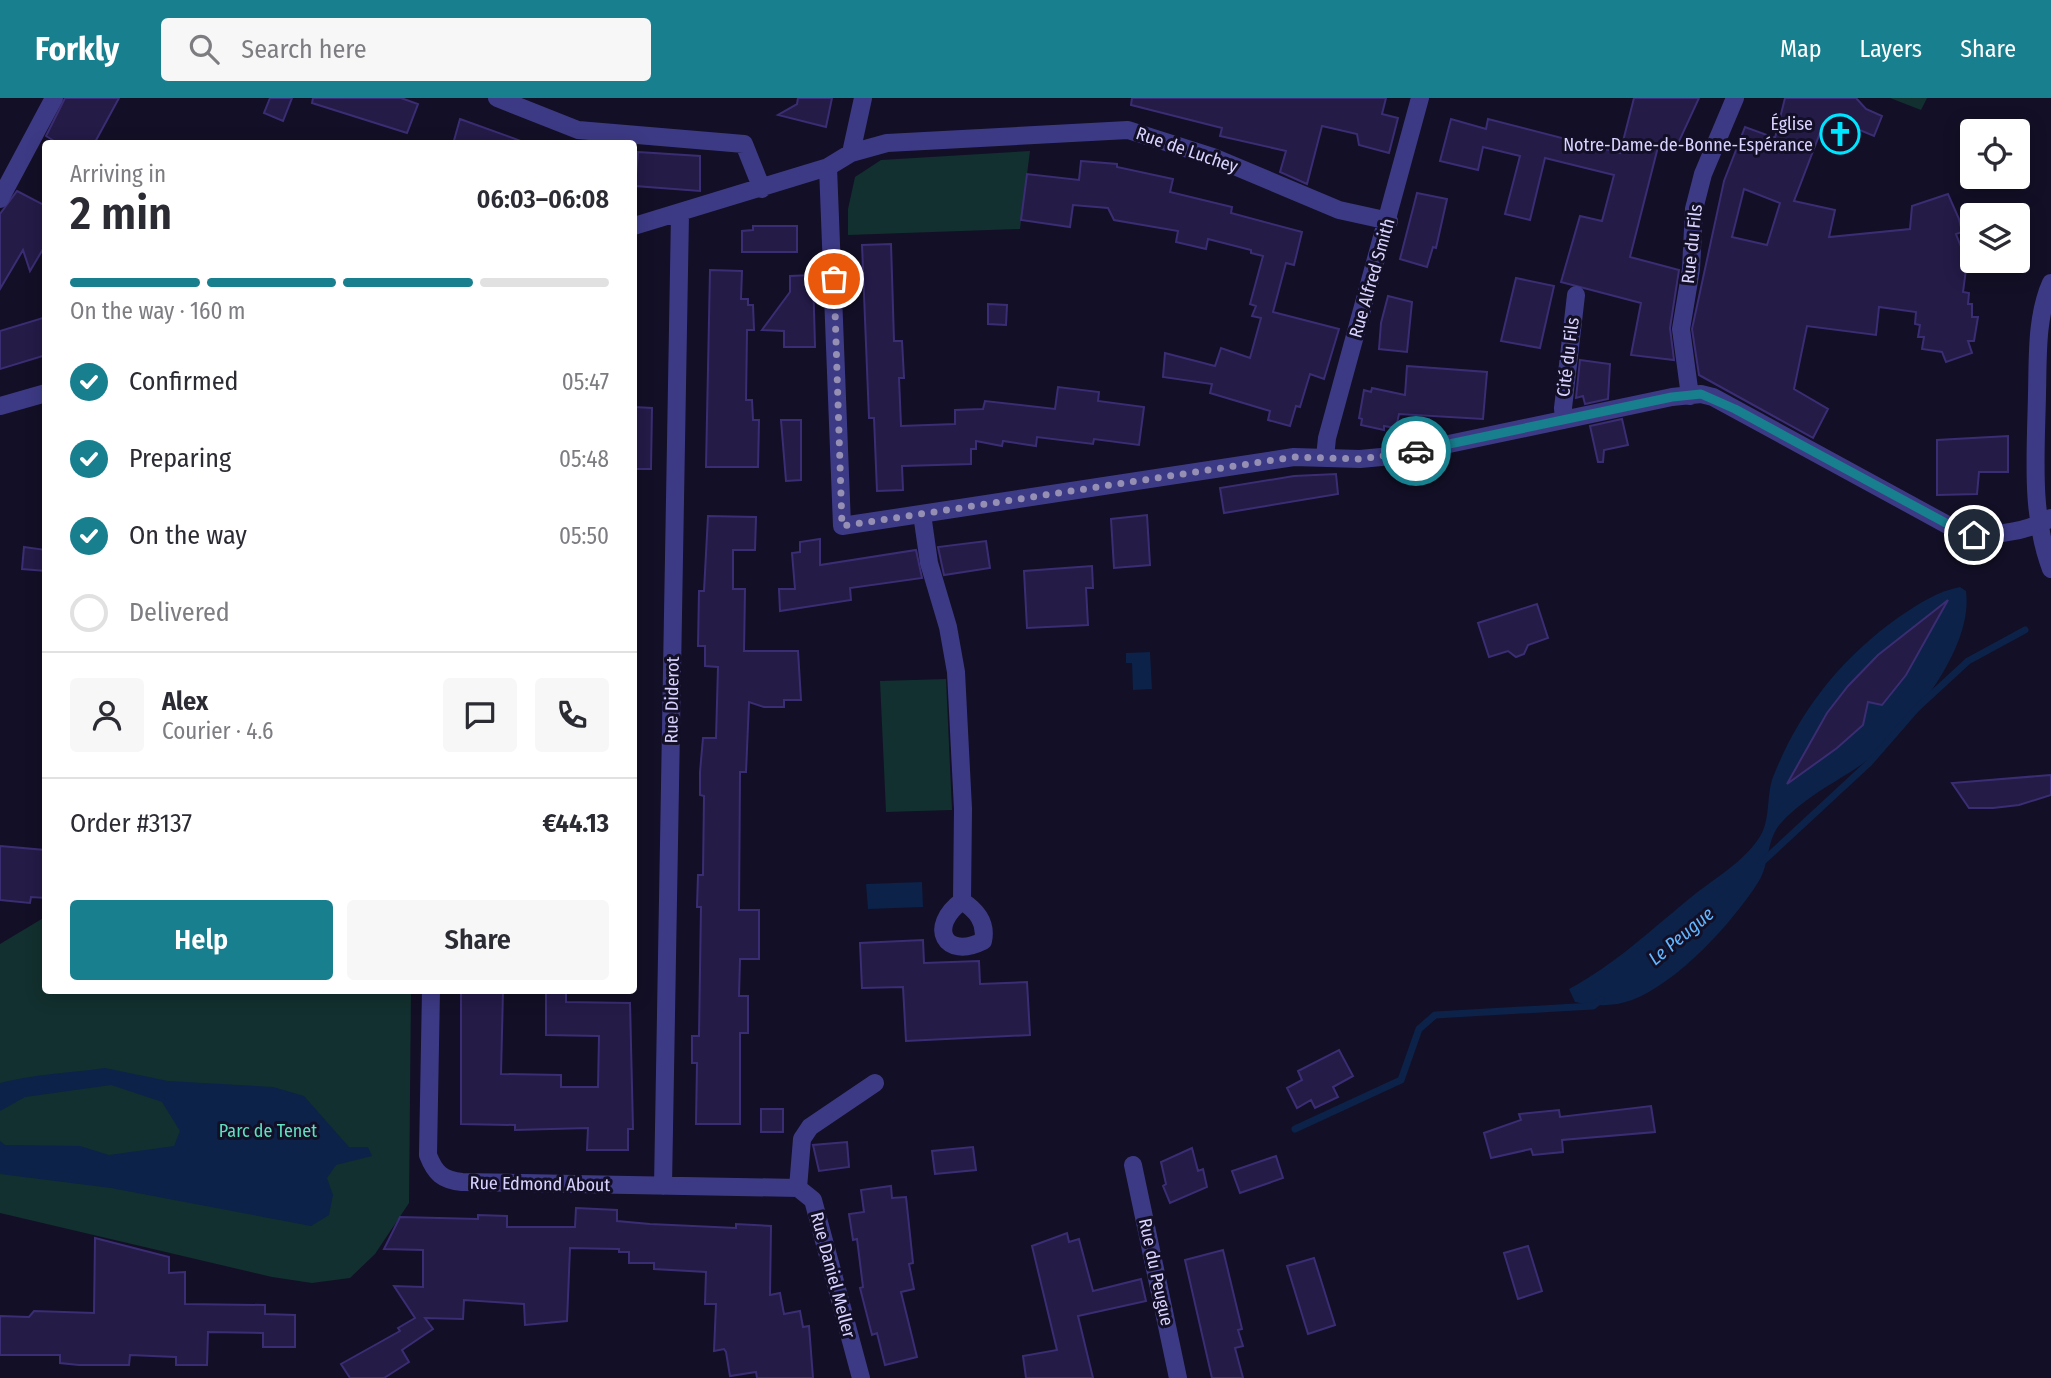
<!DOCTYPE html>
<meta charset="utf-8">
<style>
:root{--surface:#fff;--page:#f7f7f7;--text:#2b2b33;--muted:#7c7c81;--line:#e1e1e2;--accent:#187f8f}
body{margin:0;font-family:"Fira Sans Condensed",sans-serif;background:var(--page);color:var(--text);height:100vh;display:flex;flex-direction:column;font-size:26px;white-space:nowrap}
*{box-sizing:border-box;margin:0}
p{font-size:23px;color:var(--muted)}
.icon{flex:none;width:38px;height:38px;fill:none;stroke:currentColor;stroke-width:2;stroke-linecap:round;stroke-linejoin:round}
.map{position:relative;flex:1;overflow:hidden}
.drawer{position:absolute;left:42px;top:42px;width:595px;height:854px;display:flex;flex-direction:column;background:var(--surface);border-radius:7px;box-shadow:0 4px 18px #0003}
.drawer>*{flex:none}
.controls{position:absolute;left:1960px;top:21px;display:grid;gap:14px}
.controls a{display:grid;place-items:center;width:70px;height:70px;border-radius:7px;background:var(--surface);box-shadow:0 4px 18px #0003;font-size:35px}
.pin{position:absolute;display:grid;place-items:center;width:60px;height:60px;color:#fff;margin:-30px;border:4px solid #fff;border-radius:50%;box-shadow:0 2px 7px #0007}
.courier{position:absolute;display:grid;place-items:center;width:70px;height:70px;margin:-35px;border:5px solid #187f8f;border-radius:50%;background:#fff;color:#222;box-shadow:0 2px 9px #0007}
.summary em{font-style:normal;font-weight:600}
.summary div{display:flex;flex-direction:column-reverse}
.summary{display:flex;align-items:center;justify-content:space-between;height:119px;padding:0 28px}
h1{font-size:46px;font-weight:600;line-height:52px}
.bar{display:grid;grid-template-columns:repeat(4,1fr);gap:10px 7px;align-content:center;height:84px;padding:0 28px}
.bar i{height:9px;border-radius:5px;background:var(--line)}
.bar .current{background:var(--accent)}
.bar p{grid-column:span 4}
.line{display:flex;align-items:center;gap:18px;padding:0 28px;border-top:2px solid var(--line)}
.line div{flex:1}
.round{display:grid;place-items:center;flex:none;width:74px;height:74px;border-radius:7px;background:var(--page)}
ol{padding:0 28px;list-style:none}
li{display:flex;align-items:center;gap:21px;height:77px}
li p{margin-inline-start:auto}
li .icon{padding:7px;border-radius:50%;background:var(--accent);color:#fff;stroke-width:4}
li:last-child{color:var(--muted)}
li i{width:38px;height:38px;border:4px solid var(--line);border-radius:50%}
.action{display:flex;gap:14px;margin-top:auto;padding:14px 28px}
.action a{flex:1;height:80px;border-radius:7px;background:var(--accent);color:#fff;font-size:28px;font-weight:600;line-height:80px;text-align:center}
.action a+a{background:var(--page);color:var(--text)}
header{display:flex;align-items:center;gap:42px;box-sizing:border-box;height:98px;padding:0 35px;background:var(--accent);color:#fff}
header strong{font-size:33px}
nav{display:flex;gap:38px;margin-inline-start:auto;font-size:24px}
.search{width:490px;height:63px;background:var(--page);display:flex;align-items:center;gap:18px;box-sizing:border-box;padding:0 24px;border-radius:7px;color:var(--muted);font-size:26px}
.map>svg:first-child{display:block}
.green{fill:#12302f}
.water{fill:#0c2248}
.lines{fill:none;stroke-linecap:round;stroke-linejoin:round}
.stream{stroke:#0c2248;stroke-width:7}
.building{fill:#241b47;stroke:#3b2d73;stroke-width:2;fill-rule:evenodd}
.minor{stroke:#3d3a85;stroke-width:18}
.done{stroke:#948fb3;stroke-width:7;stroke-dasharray:0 12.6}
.route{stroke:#187f8f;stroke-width:9}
.labels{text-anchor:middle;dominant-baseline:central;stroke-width:6;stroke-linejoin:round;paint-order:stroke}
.poi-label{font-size:18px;fill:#d9d4ff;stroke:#130f26;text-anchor:end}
.street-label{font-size:18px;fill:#d9d4ff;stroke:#130f26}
.park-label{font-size:18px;fill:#5fe0c0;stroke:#130f26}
.water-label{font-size:19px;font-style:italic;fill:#62b6ff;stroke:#130f26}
</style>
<header>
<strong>Forkly</strong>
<div class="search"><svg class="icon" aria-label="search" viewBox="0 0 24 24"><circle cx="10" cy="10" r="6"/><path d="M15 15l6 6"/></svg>Search here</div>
<nav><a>Map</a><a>Layers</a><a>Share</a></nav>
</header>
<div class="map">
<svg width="2051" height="1280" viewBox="0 0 2051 1280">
<rect width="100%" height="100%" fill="#130f26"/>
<!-- green -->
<path class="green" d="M1890,0H1927L1921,12Z
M1030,53L1020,131L848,137V111L855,79L881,62Z
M946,581L952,712L886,714L880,583Z
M45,819L46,892L411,893L409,1105L375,1156L350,1180L312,1185L272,1179L0,1115V846Z"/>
<!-- water -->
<path class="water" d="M1960,489L1966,493C1973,544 1923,610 1888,645C1857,676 1812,691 1782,724C1766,740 1770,765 1759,783C1733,824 1679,884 1632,902C1614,909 1594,908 1575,904L1569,891C1616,866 1654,829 1695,796C1716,780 1745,762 1759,740C1771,723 1766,697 1773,679C1799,613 1841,560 1899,519C1918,506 1938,493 1960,489Z
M1150,554L1152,591L1133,592L1132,565H1126V555Z
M922,784L923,809L868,811L866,786Z
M105,970L168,983L273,989L304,998L349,1049H368L372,1058L336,1067L327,1080L333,1097L329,1117L311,1128L111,1090L0,1076V1043L5,1047L80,1048L109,1057L174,1048L180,1033L162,1004L111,987L25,999L0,1013V985C35,976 70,975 105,970Z"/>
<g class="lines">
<!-- stream -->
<path class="stream" d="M1761,765L1869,665L1916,611L1968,563L2025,532
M1295,1031L1401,982L1419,931L1435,917L1593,908L1601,902"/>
</g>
<!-- building -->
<path class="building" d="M65,0H119L94,46H59L46,38Z
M270,0H292L283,23L264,15Z
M313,0H401L418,6L407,35L312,5Z
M798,0H832L826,29L778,17L797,6Z
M1132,0H1386L1382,16L1398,20L1389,55L1359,47L1357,36L1322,28L1307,86L1280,74L1286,53L1220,38L1222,30L1131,7Z
M1634,0H1699L1675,52L1659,45L1630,159L1679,172L1670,230L1674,262L1631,257L1641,205L1561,184L1580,118L1602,123L1614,77L1545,60L1530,122L1505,116L1520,58L1483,49L1478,72L1440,63L1451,21L1486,31L1488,21L1620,55Z
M1785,0H1856L1866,11L1882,18L1874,38L1855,30L1850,45L1820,35L1794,103L1835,112L1829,139L1910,131L1912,108L1948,96L1959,121L1962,134L1956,136L1967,164L1963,194L1969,195L1968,206H1972V219H1978L1974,243H1968L1972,255L1946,264L1942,254L1922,251L1924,239H1918L1920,227L1915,226L1916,214L1879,209L1876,237L1807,228L1794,291L1828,311L1813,340L1699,277L1692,231L1724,83L1745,29L1775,40ZM1744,91L1780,105L1767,147L1732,139Z
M460,21L521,43L520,46H453Z
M638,54L700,58V93L635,88Z
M1081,63L1117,66V69L1173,81L1170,94L1232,109L1231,115L1302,134L1294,167L1286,165L1273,214L1339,231L1324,281L1310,276L1300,309L1296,308L1290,328L1268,322L1270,313L1210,295L1212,286L1163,279L1165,255L1215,268L1221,250L1250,260L1261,220L1252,218L1256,208L1250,206L1263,158L1251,155V152L1208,141L1206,151L1176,144L1178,133L1114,122L1108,110L1073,107L1070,129L1021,122L1027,76L1079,82Z
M17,93L46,108V146L30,173L23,152L0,191V116Z
M1417,95L1447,101L1436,150L1433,149L1427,169L1400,161Z
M753,128H797V154H742V133L753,132Z
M891,146L894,243H902L904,280H899L901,328L955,326V312L983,311L985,303L1055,311L1058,289L1099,294L1098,303L1144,309L1139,347L1094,341L1093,346L1037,339L1036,348L1003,343L1002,348L976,343V351H971V366L902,368L903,392L877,393L874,320H869L862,147Z
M710,172L742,173L741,201H748V207H753L754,232H747L746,302H752L753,322H759L758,369H706Z
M813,177L815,249H784V233L762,232L790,194V178Z
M1516,180L1554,188L1540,250L1501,243Z
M1388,198L1412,204L1407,254L1379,251L1381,225Z
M988,206L1007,207L1006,227L988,226Z
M46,219V257L0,271V233Z
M1580,262L1610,266L1608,301L1585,306L1583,298L1576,300Z
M1407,268L1487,274L1483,321L1399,316L1396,330L1384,328V332L1361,327L1362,321L1359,320L1364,292L1371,294L1372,290L1405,297Z
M634,309L652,310L651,371H634Z
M1622,321L1628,347L1604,352L1603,364H1598L1590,328Z
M781,322H801V382L786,383Z
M2008,338V374H1979L1977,396L1937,397V342Z
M1336,376L1338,396L1224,415L1220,390L1294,378Z
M1147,417L1150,467L1114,470L1111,421Z
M708,418L756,419L755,452H733V491H745L744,553H798L801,602H784V609H764L749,604L746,674H740L739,812H759V861H740L739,898H748V935H740V1026H696L697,965H692V938H699L701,809H697L698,777H703L704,698L700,697V674L703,640H716L718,569L705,568V548H698L699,493H704Z
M820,441V467L916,452L922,480L850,490L851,502L780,513L779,491H795L792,455L800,454V444Z
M986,443L990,470L944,477L938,449Z
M24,449L46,452V473L22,471Z
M1092,468L1093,490H1086L1088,527L1027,530L1024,473Z
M1948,502L1906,577L1882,607L1868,604L1863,627L1837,650L1787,686L1827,615L1848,588L1878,557Z
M1537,506L1548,540L1528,547L1524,556L1516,559L1508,553L1489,559L1478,525Z
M2051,677V697L2019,707L1993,710H1969L1952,685Z
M0,748L45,752L46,800L31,799L30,805L0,802Z
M923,842L924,865L979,863L980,886L1027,884L1030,937L906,943L903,889L862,890L860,845Z
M461,892H503L501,976L561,977V989H598L599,938L546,937V892H566V904L630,905L633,1031H628V1052H587L588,1030L515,1032V1027L461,1026Z
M1339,952L1353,978L1333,989L1338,999L1315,1010L1311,1002L1297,1010L1287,990L1302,982L1298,973Z
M1651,1008L1655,1034L1562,1042L1563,1054L1533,1057L1531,1051L1491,1060L1484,1035L1521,1022L1519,1016L1559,1012L1560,1019Z
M761,1011H783V1034H761Z
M847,1044L849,1069L819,1073L813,1047Z
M973,1049L976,1072L935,1076L932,1053Z
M1192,1050L1198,1073L1203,1071L1207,1089L1170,1105L1163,1088L1166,1086L1161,1064Z
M1276,1058L1283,1080L1240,1095L1232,1073Z
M891,1088L892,1100L906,1099L913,1165L909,1166L914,1191L901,1194L917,1259L885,1267L877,1235L872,1237L860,1190L863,1189L857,1141L853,1142L849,1116L864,1114L861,1092Z
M576,1110L617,1112V1123L650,1126L736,1130V1126L771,1128L770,1197L780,1195L784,1216L800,1213L803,1229L809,1228L813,1280H757L756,1274L730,1278L726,1254L724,1251L714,1253L716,1206H705L706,1174L654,1171V1165H629V1154H619V1151L570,1150L567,1223L525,1227L524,1206L464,1202L463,1221L425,1220L433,1231L402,1252L409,1264L384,1280H350L341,1266L400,1233L398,1230L415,1220L394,1188L423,1189V1152L384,1151L400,1119L478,1121V1117L507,1118V1129H575Z
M1067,1135L1069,1144L1079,1141L1093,1193L1141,1181L1146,1203L1078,1218L1093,1280H1026L1023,1258L1057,1252L1032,1148Z
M95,1140L169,1159V1175L185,1174V1206L265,1207V1216L295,1217V1249H263V1235L208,1234L207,1267H176V1259L130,1257L129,1267H79L60,1265V1257H0V1218L29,1219L34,1213L94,1215Z
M1528,1148L1542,1193L1518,1201L1504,1155Z
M1223,1152L1242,1231L1238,1232L1243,1248L1235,1250L1243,1280H1212L1185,1162Z
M1314,1160L1335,1227L1308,1236L1287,1168Z"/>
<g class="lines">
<!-- minor -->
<path class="minor" d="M497,0L578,32L744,46L762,91
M851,55L863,0
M828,69L842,428L1294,359L1360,361L1392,358L1672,299L1701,296L1713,299L1955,431C1986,440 2022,436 2051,420
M0,101L54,0
M634,128L828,69L851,55L887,45L1128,32L1213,59L1339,112L1389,123
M2051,185C2036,219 2038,259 2037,296C2036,354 2030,415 2051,471
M1690,298L1681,231L1691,171L1694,111L1703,76L1735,0
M0,308L46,295
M1564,322L1563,310L1576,197
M1325,359L1327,340L1420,0
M922,416L929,465L948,529L956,574L963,711L962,803C976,812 987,824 983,843C945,862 927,829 962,803
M431,892L428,1057C435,1075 442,1082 462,1084L798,1090L813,1102L861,1280
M1133,1067L1178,1280
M663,1088L680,116
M798,1090L802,1041L810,1029L875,985"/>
</g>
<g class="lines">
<!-- done -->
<path class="done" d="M834,181L842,428L1294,359L1360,361L1416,353"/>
<!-- route -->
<path class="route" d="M1416,353L1672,299L1701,296L1735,311L1955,430L1974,437"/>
</g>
<!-- icons -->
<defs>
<g id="church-ring" transform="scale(2.0125)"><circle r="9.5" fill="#130f26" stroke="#00e5ff" stroke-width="1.5"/><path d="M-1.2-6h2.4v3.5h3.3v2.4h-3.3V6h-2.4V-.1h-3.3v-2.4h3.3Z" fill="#00e5ff"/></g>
</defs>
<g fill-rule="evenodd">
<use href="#church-ring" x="1840" y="36"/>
</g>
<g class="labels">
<!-- poi labels -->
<g class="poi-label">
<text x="1813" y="26">Église<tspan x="1813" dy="21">Notre-Dame-de-Bonne-Espérance</tspan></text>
</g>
<!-- street labels -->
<g class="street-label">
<text transform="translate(1187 52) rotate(19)">Rue de Luchey</text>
<text transform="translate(1692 146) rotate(-84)">Rue du Fils</text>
<text transform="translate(1372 180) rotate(-74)">Rue Alfred Smith</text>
<text transform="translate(1568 259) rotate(-83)">Cité du Fils</text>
<text transform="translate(672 602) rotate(-89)">Rue Diderot</text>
<text transform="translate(540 1086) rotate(1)">Rue Edmond About</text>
<text transform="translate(1156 1174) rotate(78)">Rue du Peugue</text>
<text transform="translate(833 1177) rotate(75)">Rue Daniel Meller</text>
</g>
<!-- park labels -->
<g class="park-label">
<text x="268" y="1033">Parc de Tenet</text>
</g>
<!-- water labels -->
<g class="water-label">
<text transform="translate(1681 838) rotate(-40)">Le Peugue</text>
</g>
</g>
</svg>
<div class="controls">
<a><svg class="icon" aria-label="locate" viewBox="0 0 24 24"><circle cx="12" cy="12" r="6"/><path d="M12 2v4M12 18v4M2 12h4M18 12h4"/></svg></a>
<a><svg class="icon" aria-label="layers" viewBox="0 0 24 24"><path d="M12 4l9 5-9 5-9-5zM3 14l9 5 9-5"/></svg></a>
</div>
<div class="pin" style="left:834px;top:181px;background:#ea580c"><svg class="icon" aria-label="bag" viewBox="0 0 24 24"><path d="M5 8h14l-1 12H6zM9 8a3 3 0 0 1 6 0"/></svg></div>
<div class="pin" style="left:1974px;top:437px;background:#1f2937"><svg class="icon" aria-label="home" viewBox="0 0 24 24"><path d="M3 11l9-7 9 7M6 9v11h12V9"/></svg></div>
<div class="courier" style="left:1416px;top:353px"><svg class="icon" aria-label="car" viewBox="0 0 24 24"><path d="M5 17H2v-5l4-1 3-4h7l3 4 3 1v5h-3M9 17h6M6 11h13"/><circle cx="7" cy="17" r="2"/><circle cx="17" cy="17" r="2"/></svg></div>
<section class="drawer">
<div class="summary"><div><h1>2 min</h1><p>Arriving in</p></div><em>06:03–06:08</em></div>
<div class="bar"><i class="current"></i><i class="current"></i><i class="current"></i><i></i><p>On the way · 160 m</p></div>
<ol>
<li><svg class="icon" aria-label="check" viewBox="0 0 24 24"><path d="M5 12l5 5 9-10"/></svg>Confirmed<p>05:47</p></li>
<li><svg class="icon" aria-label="check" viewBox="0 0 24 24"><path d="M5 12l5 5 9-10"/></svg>Preparing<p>05:48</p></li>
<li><svg class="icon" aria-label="check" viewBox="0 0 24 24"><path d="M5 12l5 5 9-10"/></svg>On the way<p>05:50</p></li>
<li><i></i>Delivered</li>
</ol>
<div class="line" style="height:126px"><a class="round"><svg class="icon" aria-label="person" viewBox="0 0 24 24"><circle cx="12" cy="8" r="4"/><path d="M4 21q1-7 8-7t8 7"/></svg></a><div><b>Alex</b><p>Courier · 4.6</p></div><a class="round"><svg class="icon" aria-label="chat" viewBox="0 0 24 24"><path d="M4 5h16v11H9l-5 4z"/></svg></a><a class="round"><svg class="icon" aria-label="phone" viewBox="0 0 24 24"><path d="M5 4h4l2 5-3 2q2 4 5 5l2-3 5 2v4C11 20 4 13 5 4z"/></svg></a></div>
<div class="line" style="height:91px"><div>Order #3137</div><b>€44.13</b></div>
<div class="action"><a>Help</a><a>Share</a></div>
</section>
</div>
